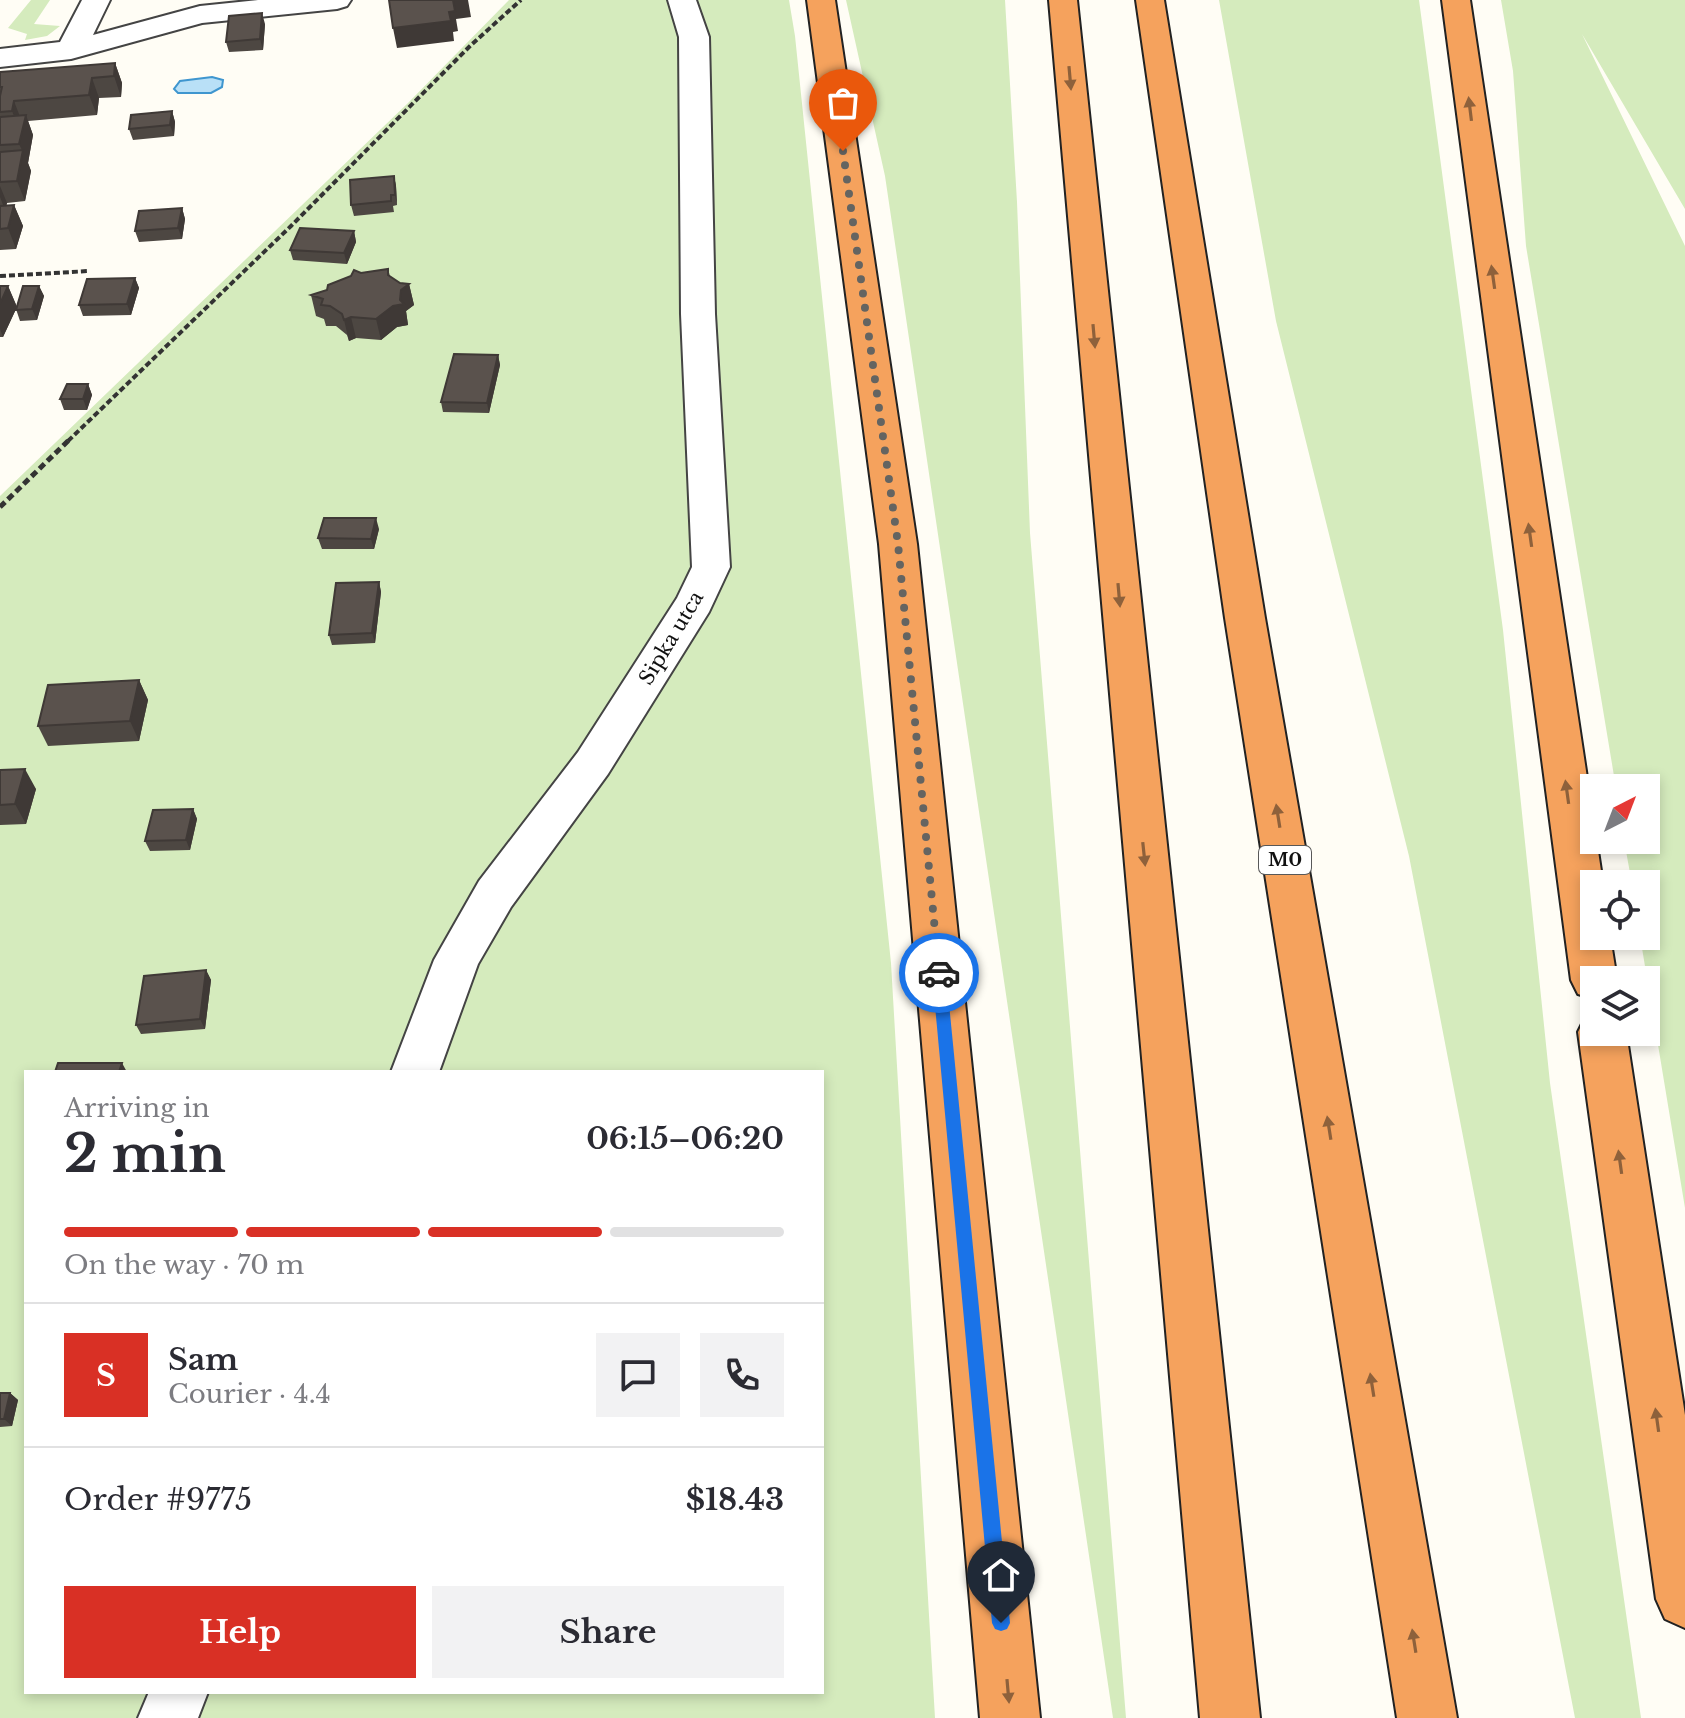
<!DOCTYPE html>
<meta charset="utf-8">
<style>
:root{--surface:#fff;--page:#f2f2f3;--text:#2b2b33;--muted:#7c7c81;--line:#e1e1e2;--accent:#d93025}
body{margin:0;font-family:"Libre Baskerville",serif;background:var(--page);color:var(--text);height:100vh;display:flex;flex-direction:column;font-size:30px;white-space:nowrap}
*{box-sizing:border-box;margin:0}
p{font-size:26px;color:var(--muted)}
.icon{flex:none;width:44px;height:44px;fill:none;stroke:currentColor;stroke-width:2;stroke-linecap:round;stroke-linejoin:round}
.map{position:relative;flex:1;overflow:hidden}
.details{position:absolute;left:24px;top:1070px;width:800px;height:624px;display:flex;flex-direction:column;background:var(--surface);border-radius:0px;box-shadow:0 4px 12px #0003}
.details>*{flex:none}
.needle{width:52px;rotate:42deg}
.tools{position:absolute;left:1580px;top:774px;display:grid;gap:16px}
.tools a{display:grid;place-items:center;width:80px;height:80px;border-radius:0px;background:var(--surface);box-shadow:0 4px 12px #0003;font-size:40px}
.pin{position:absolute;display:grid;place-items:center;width:68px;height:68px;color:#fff;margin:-82px -34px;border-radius:50% 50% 50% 0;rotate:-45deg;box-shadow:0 0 8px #0007}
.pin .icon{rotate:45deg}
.courier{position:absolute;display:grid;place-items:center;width:80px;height:80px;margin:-40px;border:6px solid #1a73e8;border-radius:50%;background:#fff;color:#222;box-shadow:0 2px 10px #0007}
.headline em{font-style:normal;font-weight:700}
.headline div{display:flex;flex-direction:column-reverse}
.headline{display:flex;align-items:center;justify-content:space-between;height:136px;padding:0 40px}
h1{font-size:52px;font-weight:700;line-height:60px}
.bar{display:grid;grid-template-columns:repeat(4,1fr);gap:12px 8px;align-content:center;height:96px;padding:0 40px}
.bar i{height:10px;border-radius:6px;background:var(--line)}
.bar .active{background:var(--accent)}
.bar p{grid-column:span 4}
.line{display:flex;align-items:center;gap:20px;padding:0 40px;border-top:2px solid var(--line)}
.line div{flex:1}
.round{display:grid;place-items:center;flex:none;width:84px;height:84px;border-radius:0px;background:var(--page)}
.action{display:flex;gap:16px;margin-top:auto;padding:16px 40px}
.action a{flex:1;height:92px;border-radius:0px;background:var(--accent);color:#fff;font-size:32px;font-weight:700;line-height:92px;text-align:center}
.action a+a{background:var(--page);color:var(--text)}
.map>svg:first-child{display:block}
.green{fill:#d5ebbd;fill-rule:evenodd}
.water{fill:#b9e0f7;stroke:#3f96cf;stroke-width:2}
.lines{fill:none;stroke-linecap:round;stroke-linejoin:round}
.minor-casing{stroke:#444;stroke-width:4}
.highway-casing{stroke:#222;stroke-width:4}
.path-far1{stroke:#333;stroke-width:4;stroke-dasharray:6 3;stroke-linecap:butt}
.path{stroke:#333;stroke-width:5;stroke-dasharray:7 4;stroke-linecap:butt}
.minor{fill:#fff;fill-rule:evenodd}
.highway{fill:#f5a25d;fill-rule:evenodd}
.wall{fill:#4d4742}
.shaded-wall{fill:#3f3936}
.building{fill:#5a524d;stroke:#3f3936;stroke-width:2}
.oneway{fill:#8e613b}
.route{fill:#1a73e8}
.done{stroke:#646461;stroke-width:8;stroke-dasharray:0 14.4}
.labels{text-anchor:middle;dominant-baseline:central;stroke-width:8;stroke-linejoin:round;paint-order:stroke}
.shield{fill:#fff;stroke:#585858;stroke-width:2}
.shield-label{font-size:18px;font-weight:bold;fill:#111}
.street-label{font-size:20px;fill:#111;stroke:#fff}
</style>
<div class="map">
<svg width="1685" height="1718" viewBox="0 0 1685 1718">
<rect width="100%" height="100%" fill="#fffdf5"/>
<!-- green -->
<path class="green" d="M31,0H50L34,24L60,26L47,36L25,40L27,34L8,28Z
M509,0H789L795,36L891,963L935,1718H0V496L408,103ZM26,1072H822V1692H26Z
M846,0H1005L1017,202L1030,533L1126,1718H1113L885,176Z
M1219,0H1419L1503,630L1550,1083L1641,1718H1575L1409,856L1276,321Z
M1501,0H1685V209L1582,34L1685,246V1208L1640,936H1646V884H1632L1624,840H1646V788H1616L1526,246L1513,71Z"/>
<!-- water -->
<path class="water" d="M212,77L223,80L222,87L211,93H178L174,89L180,81Z"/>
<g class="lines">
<!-- minor casing -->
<g class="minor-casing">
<path id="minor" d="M82,0H110L93,35L200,6L258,0H351L347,6L337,9L202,23L71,59L0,67V49L60,42Z
M668,0H696L709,37L715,314L730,567L709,612L608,774L511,907L478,964L439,1072H391L434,960L479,881L578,752L677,598L692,567L681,314L679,37Z
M149,1692H208L198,1718H138Z"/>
</g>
<!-- highway casing -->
<g class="highway-casing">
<path id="highway" d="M807,0H835L917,544L1040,1718H980L879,544Z
M1049,0H1077L1260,1718H1200Z
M1136,0H1164L1265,618L1457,1718H1397L1225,618Z
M1442,0H1470L1603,884H1594V936H1610L1617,980H1594V999L1578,994L1571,980Z
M1594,1015V1032H1626L1685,1415V1628L1665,1619L1656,1599L1578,1032L1585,1018Z"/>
</g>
<!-- path-far1 -->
<path class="path-far1" d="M0,276L89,271
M68,441L291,226L471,45L521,0"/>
<!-- path -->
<path class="path" d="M0,507L70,439"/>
<!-- minor -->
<use href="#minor" class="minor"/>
<!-- highway -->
<use href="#highway" class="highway"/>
</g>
<!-- wall -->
<path class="wall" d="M265,24L263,50L229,52L226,42Z
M115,63L122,83L121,97L99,98L97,115L28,121L33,135L28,163L31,171L25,201L7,203L6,206L14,205L23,226L16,249L0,250V72Z
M172,111L175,122L174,136L133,140L129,129Z
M394,176L396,186L397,205L393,206L394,212L354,216L351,205Z
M182,208L185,219L182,239L139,242L135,231Z
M354,231L356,242L347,264L293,260L290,250Z
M388,269L390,276L400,283L409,284L414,305L406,311L408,325L397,327L381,340L356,338L349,341L347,335L336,326H326L324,319L316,316L311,295L327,290L361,273Z
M135,278L139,288L131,315L83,316L79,305Z
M0,286H8L17,307L39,286L44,296L37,320L20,321L16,309L3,337H0Z
M498,355L500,365L489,413L443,412L441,402Z
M88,384L92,395L87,410H64L60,399Z
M379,529L374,549H322L318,538Z
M379,582L381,592L375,643L332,645L329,635Z
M139,680L148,700L139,741L48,746L38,726Z
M0,770L36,789L26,824L0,825Z
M193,809L197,819L190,850L150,851L145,841Z
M206,970L211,980L205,1029L141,1034L136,1025Z
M0,1393H10L18,1400L12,1426L0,1427Z"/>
<!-- shaded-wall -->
<path class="shaded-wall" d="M453,0H468L471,17L456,19L458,31L453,32L454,41L397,48L393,28Z
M262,13L265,24L263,50L260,39Z
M115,63L122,83L121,97L114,76Z
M92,78L99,98L97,115L89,95Z
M14,101L22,122L20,132L12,111Z
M172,111L175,122L174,136L170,125Z
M26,115L33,135L28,163L31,171L25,201L17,181L23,152L19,144Z
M394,176L396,186L397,205L395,195Z
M0,186L7,203L5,210L0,197Z
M14,205L23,226L16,249L8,228Z
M182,208L185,219L182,239L178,228Z
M354,231L356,242L347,264L344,253Z
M135,278L139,288L131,315L127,304Z
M409,284L414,305L406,311L408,325L397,327L381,340L376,319L401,290Z
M8,286L17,307L3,337L0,329V304Z
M39,286L44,296L37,320L32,309Z
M351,317L356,338L349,341L344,320Z
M498,355L500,365L489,413L487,403Z
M88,384L92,395L87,410L83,399Z
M376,518L379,529L374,549L371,539Z
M379,582L381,592L375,643L372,633Z
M139,680L148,700L139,741L130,721Z
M25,769L36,789L26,824L15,804Z
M193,809L197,819L190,850L186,840Z
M206,970L211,980L205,1029L200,1019Z
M122,1063L127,1072H119Z
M10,1393L18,1400L12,1426L4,1419Z"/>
<!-- building -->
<path class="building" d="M389,0H453L455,11L449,12L451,21L393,28Z
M262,13L260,39L226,42L229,16Z
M115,63L114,76L92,78L89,95L14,101L12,111L0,112V96L2,87H0V72Z
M172,111L170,125L129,129L131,115Z
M26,115L19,144L0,145V117Z
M23,150L17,181L0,182V152Z
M394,176L395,195H391V201L351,205L350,180Z
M14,205L8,228L0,229V206Z
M182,208L178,228L135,231L139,211Z
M300,228L354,231L344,253L290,250Z
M388,269V275L400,283L409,284L401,290L400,300L404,304L393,306L376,319L351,317L344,320L342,314L330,306L321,305L323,299L311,295L327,290L328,285L351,276L354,270L361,273Z
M135,278L127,304L79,305L87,279Z
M0,286H8L0,304Z
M23,286H39L32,309L16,310Z
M454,354L498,355L487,403L441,402Z
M67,384H88L83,399H60Z
M324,518H376L371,539L318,538Z
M379,582L372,633L329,635L336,583Z
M139,680L130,721L38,726L48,685Z
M25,769L15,804L0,805V770Z
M193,809L186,840L145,841L153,810Z
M206,970L200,1019L136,1025L144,976Z
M58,1063H122L119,1072H55Z
M0,1393H10L4,1419H0Z"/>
<!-- one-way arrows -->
<defs><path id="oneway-solid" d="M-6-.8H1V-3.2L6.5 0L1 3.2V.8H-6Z" transform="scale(2)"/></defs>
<g class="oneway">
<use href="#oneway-solid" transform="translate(1070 78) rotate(85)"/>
<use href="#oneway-solid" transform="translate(1470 109) rotate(-97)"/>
<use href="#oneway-solid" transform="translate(1493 277) rotate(-98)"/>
<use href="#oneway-solid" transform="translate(1094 336) rotate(85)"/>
<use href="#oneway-solid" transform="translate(1530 535) rotate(-98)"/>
<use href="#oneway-solid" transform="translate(1119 595) rotate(85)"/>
<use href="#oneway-solid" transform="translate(1567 792) rotate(-98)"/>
<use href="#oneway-solid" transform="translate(1278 816) rotate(-99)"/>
<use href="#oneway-solid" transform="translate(1144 854) rotate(84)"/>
<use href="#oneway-solid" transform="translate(1329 1128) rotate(-99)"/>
<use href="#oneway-solid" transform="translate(1620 1162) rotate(-98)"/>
<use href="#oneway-solid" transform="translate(1372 1385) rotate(-99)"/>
<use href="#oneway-solid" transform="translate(1657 1420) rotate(-98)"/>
<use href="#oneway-solid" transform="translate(1414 1641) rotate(-99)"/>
<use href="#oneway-solid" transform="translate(1008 1691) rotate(85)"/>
</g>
<!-- route -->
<path class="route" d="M939,967L946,973L1010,1623L1007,1629L1001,1631L995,1629L992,1623L932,973Z"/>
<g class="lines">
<!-- done -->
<path class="done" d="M843,151L898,544L939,973"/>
</g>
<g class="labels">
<!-- shield labels -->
<rect class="shield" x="1259" y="846" width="52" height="28" rx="6"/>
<g class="shield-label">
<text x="1285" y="860">M0</text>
</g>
<!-- street labels -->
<g class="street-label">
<text transform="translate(671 638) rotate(-59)">Sipka utca</text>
</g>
</g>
</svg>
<div class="tools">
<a><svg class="needle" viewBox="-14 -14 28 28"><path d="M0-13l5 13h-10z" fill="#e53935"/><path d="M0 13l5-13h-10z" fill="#7c7c81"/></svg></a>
<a><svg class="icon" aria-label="locate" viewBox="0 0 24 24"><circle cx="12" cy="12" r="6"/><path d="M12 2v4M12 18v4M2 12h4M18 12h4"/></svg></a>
<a><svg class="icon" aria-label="layers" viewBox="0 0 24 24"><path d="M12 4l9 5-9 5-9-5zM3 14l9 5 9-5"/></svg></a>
</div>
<div class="pin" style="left:843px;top:151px;background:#ea580c"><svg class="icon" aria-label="bag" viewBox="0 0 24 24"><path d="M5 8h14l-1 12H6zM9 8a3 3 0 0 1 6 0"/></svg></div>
<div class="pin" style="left:1001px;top:1623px;background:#1f2937"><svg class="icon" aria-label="home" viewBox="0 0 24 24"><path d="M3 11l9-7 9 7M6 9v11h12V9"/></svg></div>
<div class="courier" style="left:939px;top:973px"><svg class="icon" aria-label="car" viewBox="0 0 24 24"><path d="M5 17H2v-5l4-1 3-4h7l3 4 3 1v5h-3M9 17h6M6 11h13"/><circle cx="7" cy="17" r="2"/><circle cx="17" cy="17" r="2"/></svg></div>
<section class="details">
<div class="headline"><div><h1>2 min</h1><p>Arriving in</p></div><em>06:15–06:20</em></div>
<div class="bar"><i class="active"></i><i class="active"></i><i class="active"></i><i></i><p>On the way · 70 m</p></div>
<div class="line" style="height:144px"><b class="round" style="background:var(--accent);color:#fff">S</b><div><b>Sam</b><p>Courier · 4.4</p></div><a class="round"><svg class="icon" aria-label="chat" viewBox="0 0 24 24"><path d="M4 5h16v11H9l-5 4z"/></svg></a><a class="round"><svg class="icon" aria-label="phone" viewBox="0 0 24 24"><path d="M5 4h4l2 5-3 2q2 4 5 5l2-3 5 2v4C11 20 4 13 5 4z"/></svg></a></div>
<div class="line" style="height:104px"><div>Order #9775</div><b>$18.43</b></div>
<div class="action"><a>Help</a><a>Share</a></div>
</section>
</div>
